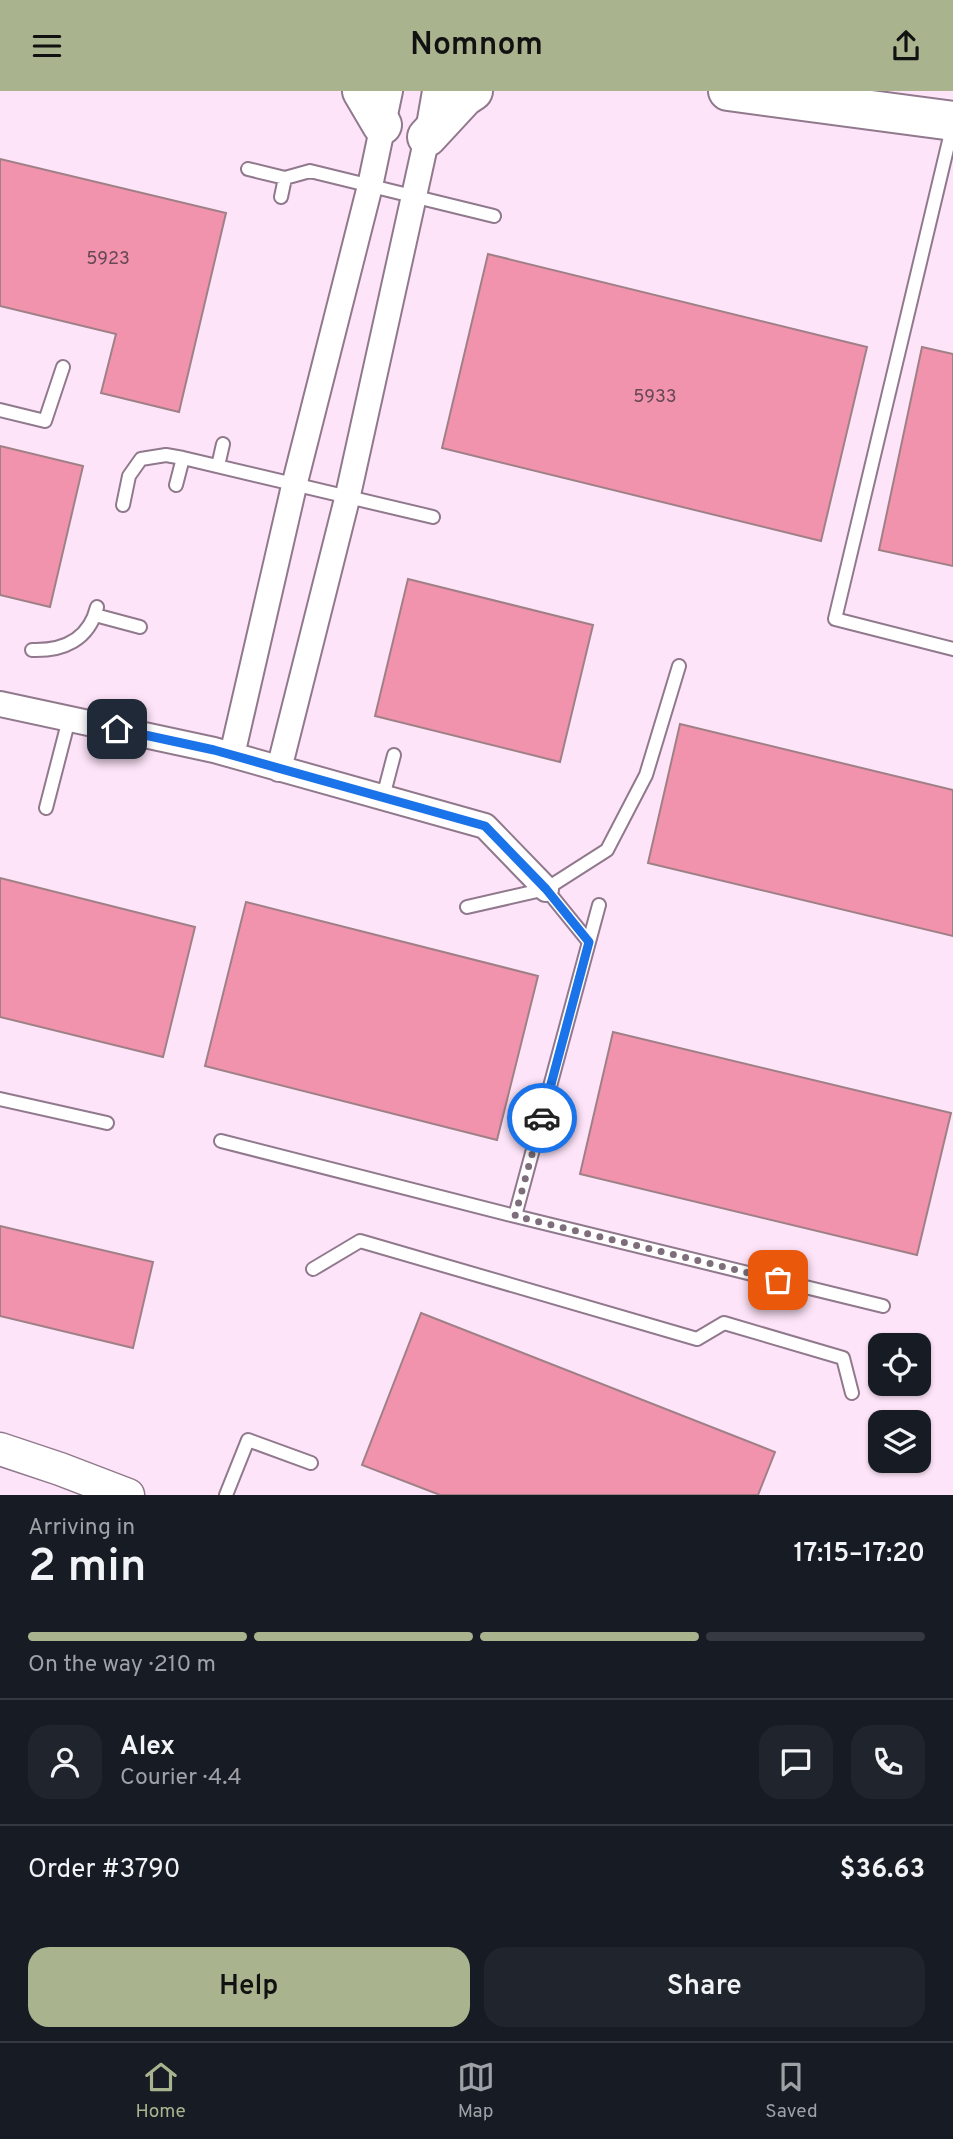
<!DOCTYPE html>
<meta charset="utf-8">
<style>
:root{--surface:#171b24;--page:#20242c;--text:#f1f3f6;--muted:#9ea1a6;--line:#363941;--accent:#a9b38e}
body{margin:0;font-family:Overpass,sans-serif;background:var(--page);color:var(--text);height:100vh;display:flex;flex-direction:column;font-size:26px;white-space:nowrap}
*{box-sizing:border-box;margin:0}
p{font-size:23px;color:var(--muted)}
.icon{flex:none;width:38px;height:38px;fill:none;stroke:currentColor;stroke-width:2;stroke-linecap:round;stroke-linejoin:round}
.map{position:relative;height:1404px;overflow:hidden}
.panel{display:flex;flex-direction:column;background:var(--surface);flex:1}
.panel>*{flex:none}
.buttons{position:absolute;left:868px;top:1242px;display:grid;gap:14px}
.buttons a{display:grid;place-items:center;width:63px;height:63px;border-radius:14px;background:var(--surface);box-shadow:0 2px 5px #0004;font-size:35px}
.pin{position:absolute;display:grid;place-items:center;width:60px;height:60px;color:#fff;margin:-30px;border-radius:14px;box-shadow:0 4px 10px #0006}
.courier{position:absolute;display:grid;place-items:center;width:70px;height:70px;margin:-35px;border:5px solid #1a73e8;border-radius:50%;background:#fff;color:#222;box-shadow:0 2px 9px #0007}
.overview em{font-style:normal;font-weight:600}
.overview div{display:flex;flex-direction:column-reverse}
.overview{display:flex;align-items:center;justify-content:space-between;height:119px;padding:0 28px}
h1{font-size:46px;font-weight:600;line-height:52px}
.bar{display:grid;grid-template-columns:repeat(4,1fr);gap:10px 7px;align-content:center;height:84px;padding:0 28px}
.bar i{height:9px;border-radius:5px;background:var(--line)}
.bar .selected{background:var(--accent)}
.bar p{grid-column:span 4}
.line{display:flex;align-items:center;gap:18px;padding:0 28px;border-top:2px solid var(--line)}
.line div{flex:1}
.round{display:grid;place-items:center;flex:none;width:74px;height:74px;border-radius:21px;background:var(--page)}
.primary-button{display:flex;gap:14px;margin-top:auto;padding:14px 28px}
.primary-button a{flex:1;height:80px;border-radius:21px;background:var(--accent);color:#111;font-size:28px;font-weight:600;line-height:80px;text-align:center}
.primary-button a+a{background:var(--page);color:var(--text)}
header{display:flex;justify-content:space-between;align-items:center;height:91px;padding:0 28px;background:var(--accent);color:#111;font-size:32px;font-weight:600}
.tab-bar{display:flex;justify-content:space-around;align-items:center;height:98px;border-top:2px solid var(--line);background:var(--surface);font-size:19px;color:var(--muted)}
.tab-bar a{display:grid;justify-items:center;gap:4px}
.tab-bar .selected{color:var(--accent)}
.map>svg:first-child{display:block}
.building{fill:#f293ae;stroke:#9f8087;stroke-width:2}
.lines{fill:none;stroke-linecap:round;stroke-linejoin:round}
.service-casing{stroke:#90798c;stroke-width:16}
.minor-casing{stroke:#90798c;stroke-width:28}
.tertiary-casing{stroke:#90798c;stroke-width:35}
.trunk-casing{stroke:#90798c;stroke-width:42}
.service{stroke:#fff;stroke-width:12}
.minor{stroke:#fff;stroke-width:24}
.tertiary{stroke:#fff;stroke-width:32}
.trunk{stroke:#fff;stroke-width:38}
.done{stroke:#7e6e7b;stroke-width:7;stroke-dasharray:0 12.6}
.route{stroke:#1a73e8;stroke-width:9}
.labels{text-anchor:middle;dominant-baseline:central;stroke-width:6;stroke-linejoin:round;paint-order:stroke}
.number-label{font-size:18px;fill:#674855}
</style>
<header><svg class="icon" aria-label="menu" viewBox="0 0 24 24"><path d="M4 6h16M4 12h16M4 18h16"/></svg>Nomnom<svg class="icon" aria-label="share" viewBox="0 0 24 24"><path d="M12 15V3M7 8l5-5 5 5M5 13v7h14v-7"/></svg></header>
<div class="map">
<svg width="953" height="1404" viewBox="0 0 953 1404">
<rect width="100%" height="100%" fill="#fee4f9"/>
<!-- building -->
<path class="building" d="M0,68L226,122L179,321L101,302L116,243L0,215Z
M488,163L867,256L821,450L442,357Z
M922,256L953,263V475L879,459Z
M0,355L83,375L50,516L0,504Z
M408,488L593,534L560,671L375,625Z
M680,633L953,699V845L648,772Z
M0,787L195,836L163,966L0,926Z
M246,811L538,885L497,1049L205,975Z
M613,941L951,1022L917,1164L580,1083Z
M0,1135L153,1171L133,1257L0,1225Z
M421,1222L775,1361L758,1404H440L362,1374Z"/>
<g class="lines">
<!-- service casing -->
<g class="service-casing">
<path id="service" d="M953,33L835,528L953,558
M248,78L285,87L281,106
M285,87L310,80L494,125
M0,319L45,330L63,276
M218,375L223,353
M176,394L183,367
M123,414L129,385L141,368L166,364L183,367L433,426
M95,524L140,536
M32,559C63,560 89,549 97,516
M383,706L394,664
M46,717L69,628
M546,798L589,851
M467,816L546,798L607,759L646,684L679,575
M0,1008L107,1032
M221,1050L515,1125L599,814
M515,1125L883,1215
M313,1178L360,1150L697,1248L724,1232L843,1267L852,1302
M226,1404L248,1349L311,1372"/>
</g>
<!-- minor casing -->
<g class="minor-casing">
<path id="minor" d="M0,613L214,659L485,735L546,798
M232,664L294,395L370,95L390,0
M279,678L348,404L427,46L435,0"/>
</g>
<!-- tertiary casing -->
<g class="tertiary-casing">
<path id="tertiary" d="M0,1358L60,1378L128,1404"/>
</g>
<!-- trunk casing -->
<g class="trunk-casing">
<path id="trunk" d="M362,0L382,34
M728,0L953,30
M427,46L464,6L473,0"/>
</g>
<!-- service -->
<use href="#service" class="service"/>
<!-- minor -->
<use href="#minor" class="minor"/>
<!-- tertiary -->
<use href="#tertiary" class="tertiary"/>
<!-- trunk -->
<use href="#trunk" class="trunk"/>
</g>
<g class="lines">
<!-- done -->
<path class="done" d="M542,1027L515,1125L778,1189"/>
<!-- route -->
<path class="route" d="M117,638L214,659L485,735L546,798L589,851L542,1027"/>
</g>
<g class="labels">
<!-- number labels -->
<g class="number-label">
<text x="108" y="168">5923</text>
<text x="655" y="306">5933</text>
</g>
</g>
</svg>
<div class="buttons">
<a><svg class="icon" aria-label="locate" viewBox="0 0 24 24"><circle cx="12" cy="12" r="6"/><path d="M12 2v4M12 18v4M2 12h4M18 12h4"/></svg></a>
<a><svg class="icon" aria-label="layers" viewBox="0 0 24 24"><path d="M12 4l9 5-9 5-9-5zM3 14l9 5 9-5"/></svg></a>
</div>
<div class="pin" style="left:778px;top:1189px;background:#ea580c"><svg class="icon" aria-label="bag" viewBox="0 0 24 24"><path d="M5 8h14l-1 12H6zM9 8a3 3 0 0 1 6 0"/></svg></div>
<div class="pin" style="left:117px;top:638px;background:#1f2937"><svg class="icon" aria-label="home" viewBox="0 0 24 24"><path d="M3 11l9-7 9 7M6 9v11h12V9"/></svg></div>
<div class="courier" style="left:542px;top:1027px"><svg class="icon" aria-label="car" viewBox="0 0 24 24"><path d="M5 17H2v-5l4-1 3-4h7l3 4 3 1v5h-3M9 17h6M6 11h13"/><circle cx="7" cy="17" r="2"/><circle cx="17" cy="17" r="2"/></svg></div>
</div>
<section class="panel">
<div class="overview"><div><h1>2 min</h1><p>Arriving in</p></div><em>17:15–17:20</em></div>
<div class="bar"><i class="selected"></i><i class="selected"></i><i class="selected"></i><i></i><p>On the way · 210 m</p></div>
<div class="line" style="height:126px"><a class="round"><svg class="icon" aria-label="person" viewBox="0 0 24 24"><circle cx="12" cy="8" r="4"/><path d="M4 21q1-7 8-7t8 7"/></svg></a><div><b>Alex</b><p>Courier · 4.4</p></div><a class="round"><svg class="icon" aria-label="chat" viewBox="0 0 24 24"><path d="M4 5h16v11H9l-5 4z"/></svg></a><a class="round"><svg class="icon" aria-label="phone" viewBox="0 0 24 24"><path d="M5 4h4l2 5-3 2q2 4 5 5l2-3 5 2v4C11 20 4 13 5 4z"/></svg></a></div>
<div class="line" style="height:91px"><div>Order #3790</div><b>$36.63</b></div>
<div class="primary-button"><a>Help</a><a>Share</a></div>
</section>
<nav class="tab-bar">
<a class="selected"><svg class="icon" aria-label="home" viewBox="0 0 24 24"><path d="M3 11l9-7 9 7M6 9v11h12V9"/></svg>Home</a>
<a><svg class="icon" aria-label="map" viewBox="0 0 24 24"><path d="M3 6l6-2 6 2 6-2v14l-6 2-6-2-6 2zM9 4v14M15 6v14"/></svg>Map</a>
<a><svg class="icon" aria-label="saved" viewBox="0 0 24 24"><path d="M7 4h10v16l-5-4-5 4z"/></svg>Saved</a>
</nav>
